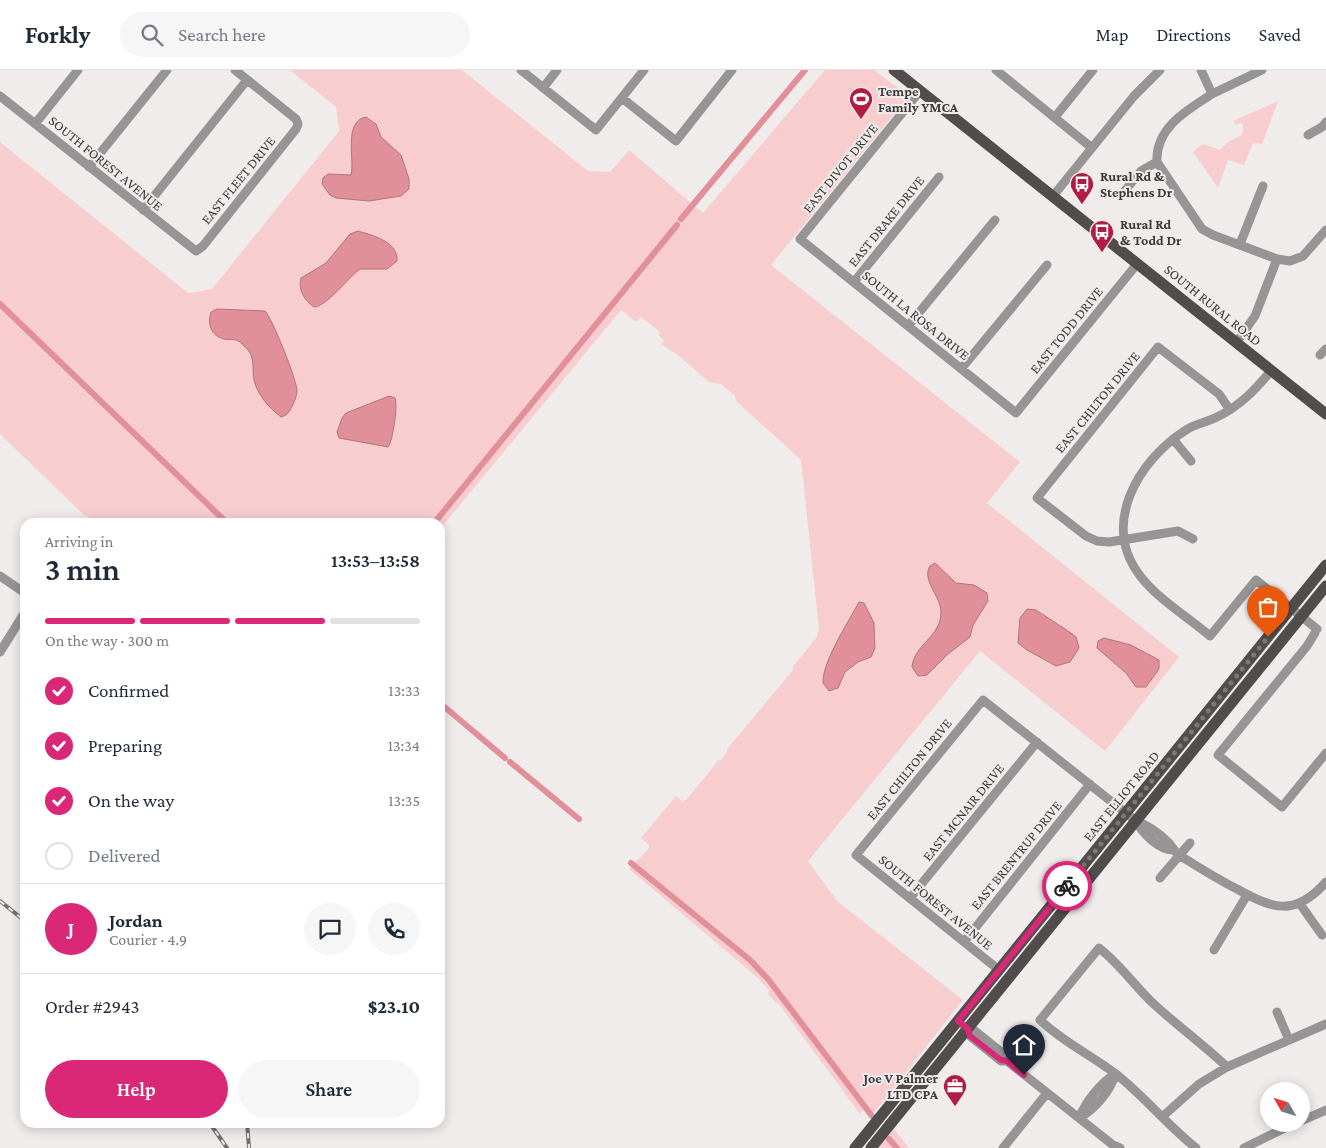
<!DOCTYPE html>
<meta charset="utf-8">
<style>
:root{--surface:#fff;--page:#f6f6f7;--text:#1f2937;--muted:#747a83;--line:#e0e1e3;--accent:#db2777}
body{margin:0;font-family:"Crimson Pro",serif;background:var(--page);color:var(--text);height:100vh;display:flex;flex-direction:column;font-size:19px;white-space:nowrap}
*{box-sizing:border-box;margin:0}
p{font-size:16px;color:var(--muted)}
.icon{flex:none;width:28px;height:28px;fill:none;stroke:currentColor;stroke-width:2;stroke-linecap:round;stroke-linejoin:round}
.map{position:relative;flex:1;overflow:hidden}
.panel{position:absolute;left:20px;top:448px;width:425px;height:610px;display:flex;flex-direction:column;background:var(--surface);border-radius:15px;box-shadow:0 2px 12px #0003}
.panel>*{flex:none}
.needle{width:32px;rotate:309deg}
.tools{position:absolute;left:1260px;top:1012px;display:grid;gap:10px}
.tools a{display:grid;place-items:center;width:50px;height:50px;border-radius:50%;background:var(--surface);box-shadow:0 2px 12px #0003;font-size:25px}
.pin{position:absolute;display:grid;place-items:center;width:42px;height:42px;color:#fff;margin:-51px -21px;border-radius:50% 50% 50% 0;rotate:-45deg;box-shadow:0 0 5px #0007}
.pin .icon{rotate:45deg}
.courier{position:absolute;display:grid;place-items:center;width:50px;height:50px;margin:-25px;border:4px solid #db2777;border-radius:50%;background:#fff;color:#222;box-shadow:0 1px 6px #0007}
.head em{font-style:normal;font-weight:600}
.head div{display:flex;flex-direction:column-reverse}
.head{display:flex;align-items:center;justify-content:space-between;height:85px;padding:0 25px}
h1{font-size:32px;font-weight:600;line-height:38px}
.bar{display:grid;grid-template-columns:repeat(4,1fr);gap:8px 5px;align-content:center;height:60px;padding:0 25px}
.bar i{height:6px;border-radius:4px;background:var(--line)}
.bar .active{background:var(--accent)}
.bar p{grid-column:span 4}
.line{display:flex;align-items:center;gap:12px;padding:0 25px;border-top:1px solid var(--line)}
.line div{flex:1}
.round{display:grid;place-items:center;flex:none;width:52px;height:52px;border-radius:26px;background:var(--page)}
ol{padding:0 25px;list-style:none}
li{display:flex;align-items:center;gap:15px;height:55px}
li p{margin-inline-start:auto}
li .icon{padding:5px;border-radius:50%;background:var(--accent);color:#fff;stroke-width:4}
li:last-child{color:var(--muted)}
li i{width:28px;height:28px;border:2px solid var(--line);border-radius:50%}
.cta{display:flex;gap:10px;margin-top:auto;padding:10px 25px}
.cta a{flex:1;height:58px;border-radius:30px;background:var(--accent);color:#fff;font-size:20px;font-weight:600;line-height:58px;text-align:center}
.cta a+a{background:var(--page);color:var(--text)}
header{display:flex;align-items:center;gap:30px;box-sizing:border-box;height:70px;padding:0 25px;background:var(--surface);border-bottom:1px solid var(--line)}
header strong{font-size:24px}
nav{display:flex;gap:28px;margin-inline-start:auto;font-size:18px}
.search{width:350px;height:45px;background:var(--page);display:flex;align-items:center;gap:12px;box-sizing:border-box;padding:0 18px;border-radius:28px;color:var(--muted);font-size:19px}
.map>svg:first-child{display:block}
.green{fill:#f7cdd0}
.water{fill:#e18f98;stroke:#af757c}
.lines{fill:none;stroke-linecap:round;stroke-linejoin:round}
.canal{stroke:#e18f98;stroke-width:6}
.minor{stroke:#969494;stroke-width:9}
.major{stroke:#514d4d;stroke-width:11}
.rail-casing{stroke:#726f6f;stroke-width:4}
.rail{stroke:#f1ecec;stroke-width:2;stroke-dasharray:5.5;stroke-linecap:butt}
.done{stroke:#7b7878;stroke-width:5;stroke-dasharray:0 9}
.route{stroke:#db2777;stroke-width:6}
.labels{text-anchor:middle;dominant-baseline:central;stroke-width:4;stroke-linejoin:round;paint-order:stroke}
.poi-label{font-size:14px;font-weight:bold;fill:#3b3939;stroke:#f1ecec;text-anchor:start}
.street-label{font-size:14px;fill:#3b3939;stroke:#f1ecec}
</style>
<header>
<strong>Forkly</strong>
<div class="search"><svg class="icon" aria-label="search" viewBox="0 0 24 24"><circle cx="10" cy="10" r="6"/><path d="M15 15l6 6"/></svg>Search here</div>
<nav><a>Map</a><a>Directions</a><a>Saved</a></nav>
</header>
<div class="map">
<svg width="1326" height="1078" viewBox="0 0 1326 1078">
<rect width="100%" height="100%" fill="#f1ecec"/>
<!-- green -->
<path class="green" d="M290,0H462L588,101L610,102L629,80L703,143L825,0H874L909,26L771,195L1020,392L987,433L1179,587L1105,681L980,581L808,791L837,831L963,930L873,1044L866,1036L860,1044L778,933L775,932L768,924L769,920L758,908L629,799L649,778V775L641,768L676,726L682,731L686,730L718,691L721,690L727,682V679L793,600V596L817,567L819,559L801,390L736,331L735,326L721,314L709,312L678,285L661,274L664,270L658,265L660,262L641,247L636,252L621,240L440,459V452H98L84,445L0,364V72L188,223L212,219L339,61L336,37Z
M1278,31L1262,74L1253,73L1244,95L1228,90L1218,118L1193,82L1203,74L1220,80L1228,72L1242,65L1243,54L1240,53L1236,55L1233,51Z
M894,1059L909,1078H877Z"/>
<!-- water -->
<path class="water" d="M366,47L376,54L381,67L401,85L409,109V119L401,126L369,131L336,128L330,125L322,114L323,108L328,104L351,105C355,90 343,51 366,47Z
M358,161C372,165 399,172 397,191L387,199H360C348,208 326,237 314,237C304,230 298,220 301,208L326,193L350,164Z
M217,239L265,241C272,248 297,310 297,321C297,327 291,341 286,345L281,347C269,338 257,324 254,310C252,301 255,287 248,280C245,277 240,271 236,270C233,269 228,270 224,269C211,266 207,254 211,242Z
M389,326L395,328C398,335 393,371 388,377L339,368L337,362L342,348L346,343Z
M935,493L956,513L974,515L987,523L988,531L973,555L970,567L948,584L927,605L918,606L912,597C914,575 941,566 941,543C942,528 921,510 930,496Z
M859,532L864,533L874,553L875,578L871,587L858,592L845,602L838,618L829,621L823,613C822,592 849,551 859,532Z
M1027,539L1036,540L1071,563L1076,567L1079,578L1070,592L1056,596L1027,580L1018,573L1020,548Z
M1104,568L1131,575L1159,590V599L1146,617H1136L1126,603L1097,578L1098,571Z"/>
<g class="lines">
<!-- canal -->
<path class="canal" d="M681,149L805,0
M0,234L226,452
M435,452L677,155
M441,634L505,688
M510,692L579,749
M631,793L750,890L768,909L872,1046
M889,1069L897,1078"/>
<!-- minor -->
<path class="minor" d="M521,0L596,60L644,0
M996,0L1092,78
M1201,0L1212,24L1262,0
M543,18L557,0
M920,21L800,169L1016,343L1137,194
M1212,24C1187,40 1155,58 1157,92L1202,159L1213,165L1277,189L1290,191L1303,186L1326,160
M0,26L196,181L203,176L296,59L298,54L296,49L235,0
M622,28L676,71L732,0
M1055,47L1093,0
M35,54L78,0
M1308,65L1322,57L1326,52
M89,97L167,0
M1123,123L1141,101L1157,92
M1053,126L1134,26L1160,0
M143,140L247,10
M1240,174L1263,116
M854,212L939,107
M908,256L995,150
M1236,273L1255,246L1277,189
M1320,285L1326,279
M961,299L1047,195
M1271,301C1255,320 1240,336 1217,347C1207,352 1195,354 1186,360C1137,391 1100,456 1141,507C1159,530 1188,547 1210,566L1256,510L1317,559
M1173,369L1191,391
M1193,469L1178,461L1109,472L1097,471L1086,466L1037,428L1158,277L1219,324L1230,340
M0,506L25,523
M1315,563L1307,576L1218,685L1282,737L1326,683
M0,582L25,542
M1136,751C1142,763 1159,780 1173,780
M1160,808L1190,773
M910,828L1037,672
M1300,834L1322,865
M964,872L1090,714
M1214,880L1247,825
M999,900L856,785L983,630L1136,751C1148,755 1160,764 1169,773C1173,778 1174,781 1179,785C1198,797 1217,809 1237,819C1273,839 1295,847 1326,812
M1277,942L1289,970
M964,956L975,961L1005,985L1007,991L1113,1075L1120,1078
M968,959L970,966L1001,991H1007
M1162,1047L1199,1014L1227,997L1326,954
M1079,1048C1094,1040 1111,1021 1115,1004
M1079,1048C1086,1032 1100,1013 1115,1004
M1301,1051L1326,1040
M1003,1078L1047,1023
M1196,1078C1167,1055 1145,1027 1116,1004C1091,985 1063,972 1040,950L1099,878C1121,895 1136,918 1156,936C1179,957 1204,975 1227,997
M1244,1078L1293,1054"/>
<!-- major -->
<path class="major" d="M894,0L1326,344
M855,1078L1326,495
M871,1078L1326,516"/>
<!-- rail casing -->
<g class="rail-casing">
<path id="rail" d="M0,831L25,851
M209,1052L227,1078
M247,1052L249,1078"/>
</g>
<!-- rail -->
<use href="#rail" class="rail"/>
</g>
<g class="lines">
<!-- done -->
<path class="done" d="M1067,816L1268,567"/>
<!-- route -->
<path class="route" d="M1024,1005L1007,991L1001,990L970,966L968,959L958,951L1067,816"/>
</g>
<!-- icons -->
<defs>
<g id="stadium-pin" transform="scale(1.25)"><path d="M0 17L-7.5 6A9.5 9.5 0 1 1 7.5 6Z" fill="#b01c43" stroke="#f1ecec"/><path d="M0-5a6.5 5 0 1 0 0 10a6.5 5 0 1 0 0-10ZM-3.5-1.8h7v3.6h-7Z" fill="#fff"/></g>
<g id="bus-pin" transform="scale(1.25)"><path d="M0 17L-7.5 6A9.5 9.5 0 1 1 7.5 6Z" fill="#b01c43" stroke="#f1ecec"/><path d="M-5-6H5V4H4V6H2V4H-2V6H-4V4H-5ZM-3.5-4V0h7V-4ZM-3.5 1.2v1.5H-2V1.2ZM2 1.2v1.5H3.5V1.2Z" fill="#fff"/></g>
<g id="office-pin" transform="scale(1.25)"><path d="M0 17L-7.5 6A9.5 9.5 0 1 1 7.5 6Z" fill="#b01c43" stroke="#f1ecec"/><path d="M-6-3h4V-5.5h4V-3h4V5H-6ZM-1-4.5V-3h2v-1.5ZM-6 0V1H6V0Z" fill="#fff"/></g>
</defs>
<g fill-rule="evenodd">
<use href="#stadium-pin" x="861" y="29"/>
<use href="#bus-pin" x="1082" y="114"/>
<use href="#bus-pin" x="1102" y="162"/>
<use href="#office-pin" x="955" y="1016"/>
</g>
<g class="labels">
<!-- poi labels -->
<g class="poi-label">
<text x="878" y="21">Tempe<tspan x="878" dy="16">Family YMCA</tspan></text>
<text x="1100" y="106">Rural Rd &amp;<tspan x="1100" dy="16">Stephens Dr</tspan></text>
<text x="1120" y="154">Rural Rd<tspan x="1120" dy="16">&amp; Todd Dr</tspan></text>
<text x="938" y="1008" text-anchor="end">Joe V Palmer<tspan x="938" dy="16">LTD CPA</tspan></text>
</g>
<!-- street labels -->
<g class="street-label">
<text transform="translate(106 93) rotate(39)">SOUTH FOREST AVENUE</text>
<text transform="translate(840 98) rotate(-51)">EAST DIVOT DRIVE</text>
<text transform="translate(238 110) rotate(-51)">EAST FLEET DRIVE</text>
<text transform="translate(886 151) rotate(-51)">EAST DRAKE DRIVE</text>
<text transform="translate(1213 235) rotate(39)">SOUTH RURAL ROAD</text>
<text transform="translate(916 245) rotate(39)">SOUTH LA ROSA DRIVE</text>
<text transform="translate(1066 260) rotate(-51)">EAST TODD DRIVE</text>
<text transform="translate(1097 332) rotate(-51)">EAST CHILTON DRIVE</text>
<text transform="translate(909 699) rotate(-51)">EAST CHILTON DRIVE</text>
<text transform="translate(1121 726) rotate(-51)">EAST ELLIOT ROAD</text>
<text transform="translate(963 742) rotate(-51)">EAST MCNAIR DRIVE</text>
<text transform="translate(1016 785) rotate(-51)">EAST BRENTRUP DRIVE</text>
<text transform="translate(936 832) rotate(39)">SOUTH FOREST AVENUE</text>
</g>
</g>
</svg>
<div class="tools">
<a><svg class="needle" viewBox="-14 -14 28 28"><path d="M0-13l5 13h-10z" fill="#e53935"/><path d="M0 13l5-13h-10z" fill="#747a83"/></svg></a>
</div>
<div class="pin" style="left:1268px;top:567px;background:#ea580c"><svg class="icon" aria-label="bag" viewBox="0 0 24 24"><path d="M5 8h14l-1 12H6zM9 8a3 3 0 0 1 6 0"/></svg></div>
<div class="pin" style="left:1024px;top:1005px;background:#1f2937"><svg class="icon" aria-label="home" viewBox="0 0 24 24"><path d="M3 11l9-7 9 7M6 9v11h12V9"/></svg></div>
<div class="courier" style="left:1067px;top:816px"><svg class="icon" aria-label="bike" viewBox="0 0 24 24"><circle cx="6" cy="16" r="4"/><circle cx="18" cy="16" r="4"/><path d="M6 16l4-8h5l3 8M10 8l3 8H6M13 5h3"/></svg></div>
<section class="panel">
<div class="head"><div><h1>3 min</h1><p>Arriving in</p></div><em>13:53–13:58</em></div>
<div class="bar"><i class="active"></i><i class="active"></i><i class="active"></i><i></i><p>On the way · 300 m</p></div>
<ol>
<li><svg class="icon" aria-label="check" viewBox="0 0 24 24"><path d="M5 12l5 5 9-10"/></svg>Confirmed<p>13:33</p></li>
<li><svg class="icon" aria-label="check" viewBox="0 0 24 24"><path d="M5 12l5 5 9-10"/></svg>Preparing<p>13:34</p></li>
<li><svg class="icon" aria-label="check" viewBox="0 0 24 24"><path d="M5 12l5 5 9-10"/></svg>On the way<p>13:35</p></li>
<li><i></i>Delivered</li>
</ol>
<div class="line" style="height:90px"><b class="round" style="background:var(--accent);color:#fff">J</b><div><b>Jordan</b><p>Courier · 4.9</p></div><a class="round"><svg class="icon" aria-label="chat" viewBox="0 0 24 24"><path d="M4 5h16v11H9l-5 4z"/></svg></a><a class="round"><svg class="icon" aria-label="phone" viewBox="0 0 24 24"><path d="M5 4h4l2 5-3 2q2 4 5 5l2-3 5 2v4C11 20 4 13 5 4z"/></svg></a></div>
<div class="line" style="height:65px"><div>Order #2943</div><b>$23.10</b></div>
<div class="cta"><a>Help</a><a>Share</a></div>
</section>
</div>
